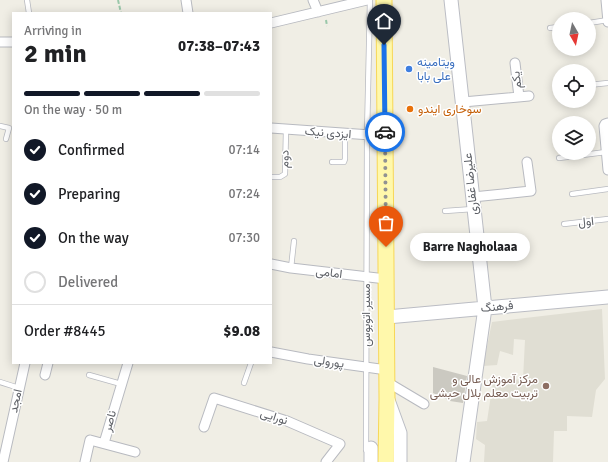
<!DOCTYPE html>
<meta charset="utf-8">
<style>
:root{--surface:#fff;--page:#f2f2f2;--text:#202124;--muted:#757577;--line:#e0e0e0;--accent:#111827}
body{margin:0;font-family:Signika,Vazirmatn,sans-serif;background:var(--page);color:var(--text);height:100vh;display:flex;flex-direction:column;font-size:15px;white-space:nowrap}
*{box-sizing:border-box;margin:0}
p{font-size:13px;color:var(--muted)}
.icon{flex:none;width:22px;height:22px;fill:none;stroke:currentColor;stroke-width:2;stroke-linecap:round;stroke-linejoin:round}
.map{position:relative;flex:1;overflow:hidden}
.sheet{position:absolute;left:12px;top:12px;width:260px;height:352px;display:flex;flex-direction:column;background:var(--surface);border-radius:0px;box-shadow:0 2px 10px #0003}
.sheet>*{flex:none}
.needle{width:26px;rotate:171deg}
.controls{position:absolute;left:552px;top:12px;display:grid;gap:8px}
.controls a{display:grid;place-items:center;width:44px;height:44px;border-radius:50%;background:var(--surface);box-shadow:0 2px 10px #0003;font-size:20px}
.pin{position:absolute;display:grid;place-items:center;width:34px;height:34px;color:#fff;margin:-41px -17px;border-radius:50% 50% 50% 0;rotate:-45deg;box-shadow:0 0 4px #0007}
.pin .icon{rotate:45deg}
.courier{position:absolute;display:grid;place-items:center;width:40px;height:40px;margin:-20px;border:3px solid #1a73e8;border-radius:50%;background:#fff;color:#222;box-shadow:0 1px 5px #0007}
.bubble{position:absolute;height:28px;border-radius:14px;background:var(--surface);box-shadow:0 2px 10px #0003;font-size:13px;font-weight:700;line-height:28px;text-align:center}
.head em{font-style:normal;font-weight:700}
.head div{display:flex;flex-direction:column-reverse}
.head{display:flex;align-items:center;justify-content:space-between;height:68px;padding:0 12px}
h1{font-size:26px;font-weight:700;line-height:30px}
.bar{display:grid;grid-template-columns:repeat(4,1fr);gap:6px 4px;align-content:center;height:48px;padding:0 12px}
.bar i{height:5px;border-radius:3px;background:var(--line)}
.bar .current{background:var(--accent)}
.bar p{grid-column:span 4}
.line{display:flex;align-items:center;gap:10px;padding:0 12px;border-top:1px solid var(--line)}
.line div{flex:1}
ol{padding:0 12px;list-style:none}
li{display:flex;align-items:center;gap:12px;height:44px}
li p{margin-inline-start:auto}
li .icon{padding:4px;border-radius:50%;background:var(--accent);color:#fff;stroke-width:4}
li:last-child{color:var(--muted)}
li i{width:22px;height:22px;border:2px solid var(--line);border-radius:50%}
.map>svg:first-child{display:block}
.education{fill:#e0ded3}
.building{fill:#cbc9c1}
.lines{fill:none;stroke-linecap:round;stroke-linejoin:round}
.lane-casing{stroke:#b8bac0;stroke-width:6}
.street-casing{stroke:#b8bac0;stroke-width:11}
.secondary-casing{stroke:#bbbdc4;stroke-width:15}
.primary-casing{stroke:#f7d757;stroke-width:17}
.path{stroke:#99c7a9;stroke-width:2;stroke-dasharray:4 2;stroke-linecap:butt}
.lane{stroke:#fff;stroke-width:4.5}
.street{stroke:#fff;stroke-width:9}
.secondary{stroke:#fff;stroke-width:13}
.primary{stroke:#fff8ab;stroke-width:15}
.done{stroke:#909292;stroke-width:4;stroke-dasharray:0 7.2}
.route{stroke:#1a73e8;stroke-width:5}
.shop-dot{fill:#3f7fe0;stroke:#fff;stroke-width:1.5}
.food-dot{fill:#e8710a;stroke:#fff;stroke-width:1.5}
.education-dot{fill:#8d6e63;stroke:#fff;stroke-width:1.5}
.labels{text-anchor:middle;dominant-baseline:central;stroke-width:3;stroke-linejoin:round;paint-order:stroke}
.shop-label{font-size:12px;fill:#366cbe;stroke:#fff;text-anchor:start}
.street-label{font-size:12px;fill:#5d6066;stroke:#fff}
.food-label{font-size:12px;fill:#c56008;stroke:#fff;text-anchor:start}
.education-label{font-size:12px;fill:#785e54;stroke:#fff;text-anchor:end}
</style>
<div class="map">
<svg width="608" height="462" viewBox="0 0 608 462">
<rect width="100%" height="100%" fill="#f0eee5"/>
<!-- education -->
<path class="education" d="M602,309L605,379L596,390L592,417L567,416V431H554L553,462H484L485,445L476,439L477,422L487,421L493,382L523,379L525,340L514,339L513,355L500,351L497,365L483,366L492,322Z"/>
<!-- building -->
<path class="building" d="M433,367L467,376L463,403L450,401L433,393Z"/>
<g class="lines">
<!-- lane casing -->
<g class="lane-casing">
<path id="lane" d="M27,0L29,13
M589,23L608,20
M550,28L559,27
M589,85L608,83
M0,126L9,128L6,139
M559,158L606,152
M332,162H344L345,159V134
M271,177H280L285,174L286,130
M572,194L608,189
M445,211L473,209
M564,224L608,219
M291,268L294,241
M89,375L121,384
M0,382L19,388
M244,383L251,363
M366,450L367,135L370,0"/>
</g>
<!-- street casing -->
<g class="street-casing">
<path id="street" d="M186,0L188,13
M313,0L318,12
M606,0L608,22
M271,23L367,0
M0,42H13
M515,63L519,97
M463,102L529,96
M608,123L605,124L604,126L608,170
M271,128L385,136
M473,197L531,191L527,162
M271,264L291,268L386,279
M271,352L308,359L387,370
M45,375L48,363
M387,382L424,404
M204,427L214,398L287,421L340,444L326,462
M104,443L128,363
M3,462L25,363
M85,462L90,440L135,452"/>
</g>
<!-- secondary casing -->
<g class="secondary-casing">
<path id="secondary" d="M451,0L485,308L463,462
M387,317L608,297
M388,400L400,433V462
M371,462V448"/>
</g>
<!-- primary casing -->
<g class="primary-casing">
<path id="primary" d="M384,0L387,399L386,462"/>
</g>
<!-- path -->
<path class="path" d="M118,0L121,13
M326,20L327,26"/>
<!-- lane -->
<use href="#lane" class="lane"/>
<!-- street -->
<use href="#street" class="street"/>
<!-- secondary -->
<use href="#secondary" class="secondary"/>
<!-- primary -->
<use href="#primary" class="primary"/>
</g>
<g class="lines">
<!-- done -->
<path class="done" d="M385,132L386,247"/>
<!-- route -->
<path class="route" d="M384,45L385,132"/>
</g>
<!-- markers -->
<circle class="shop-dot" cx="409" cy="69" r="4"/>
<circle class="food-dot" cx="410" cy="109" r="4"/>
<circle class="education-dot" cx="546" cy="386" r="4"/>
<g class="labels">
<!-- shop labels -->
<g class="shop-label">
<text x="417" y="62">ویتامینه<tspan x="417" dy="14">علی بابا</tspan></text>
</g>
<!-- street labels -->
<g class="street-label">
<text transform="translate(517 80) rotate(-97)">یکم</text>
<text transform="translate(328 133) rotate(4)">ایزدی نیک</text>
<text transform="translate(285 159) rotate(-88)">دوم</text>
<text transform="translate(471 184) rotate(-96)">علیرضا غفاری</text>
<text transform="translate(586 222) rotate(-6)">اول</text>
<text transform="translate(329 273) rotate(7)">امامی</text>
<text transform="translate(497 307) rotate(-5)">فرهنگ</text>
<text transform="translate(366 315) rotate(-90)">مسیر اتوبوس</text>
<text transform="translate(329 362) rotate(8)">پورولی</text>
<text transform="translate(16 401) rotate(-78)">امجد</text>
<text transform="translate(274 417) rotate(18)">نورایی</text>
<text transform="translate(110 421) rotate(-74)">ناصر</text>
</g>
<!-- food labels -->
<g class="food-label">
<text x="418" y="109">سوخاری ایندو</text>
</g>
<!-- education labels -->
<g class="education-label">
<text x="538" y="379">مرکز آموزش عالی و<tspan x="538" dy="14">تربیت معلم بلال حبشی</tspan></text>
</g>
</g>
</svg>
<div class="controls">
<a><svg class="needle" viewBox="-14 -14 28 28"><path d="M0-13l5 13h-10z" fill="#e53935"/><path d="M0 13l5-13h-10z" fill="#757577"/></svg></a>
<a><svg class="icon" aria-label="locate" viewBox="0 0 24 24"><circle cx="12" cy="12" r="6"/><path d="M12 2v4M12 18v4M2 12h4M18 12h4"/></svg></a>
<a><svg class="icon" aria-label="layers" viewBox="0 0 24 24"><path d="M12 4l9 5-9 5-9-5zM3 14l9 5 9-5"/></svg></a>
</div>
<div class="pin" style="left:386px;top:247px;background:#ea580c"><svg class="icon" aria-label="bag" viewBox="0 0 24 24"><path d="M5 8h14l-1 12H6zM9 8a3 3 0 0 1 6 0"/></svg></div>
<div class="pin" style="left:384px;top:45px;background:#1f2937"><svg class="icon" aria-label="home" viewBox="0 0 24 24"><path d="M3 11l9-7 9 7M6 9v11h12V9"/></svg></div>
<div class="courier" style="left:385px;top:132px"><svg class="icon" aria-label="car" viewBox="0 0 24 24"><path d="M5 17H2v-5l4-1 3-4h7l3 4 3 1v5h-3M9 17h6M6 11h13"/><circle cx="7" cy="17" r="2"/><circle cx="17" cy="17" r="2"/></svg></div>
<div class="bubble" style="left:410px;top:233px;width:120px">Barre Nagholaaa</div>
<section class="sheet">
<div class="head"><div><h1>2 min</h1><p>Arriving in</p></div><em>07:38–07:43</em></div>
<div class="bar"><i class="current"></i><i class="current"></i><i class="current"></i><i></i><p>On the way · 50 m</p></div>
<ol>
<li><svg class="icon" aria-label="check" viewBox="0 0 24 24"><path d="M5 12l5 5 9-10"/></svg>Confirmed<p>07:14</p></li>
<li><svg class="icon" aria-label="check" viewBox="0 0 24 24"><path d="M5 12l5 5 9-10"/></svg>Preparing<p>07:24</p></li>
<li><svg class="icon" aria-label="check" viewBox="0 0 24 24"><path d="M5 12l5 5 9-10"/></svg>On the way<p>07:30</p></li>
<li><i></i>Delivered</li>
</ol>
<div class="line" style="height:52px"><div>Order #8445</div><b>$9.08</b></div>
</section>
</div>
